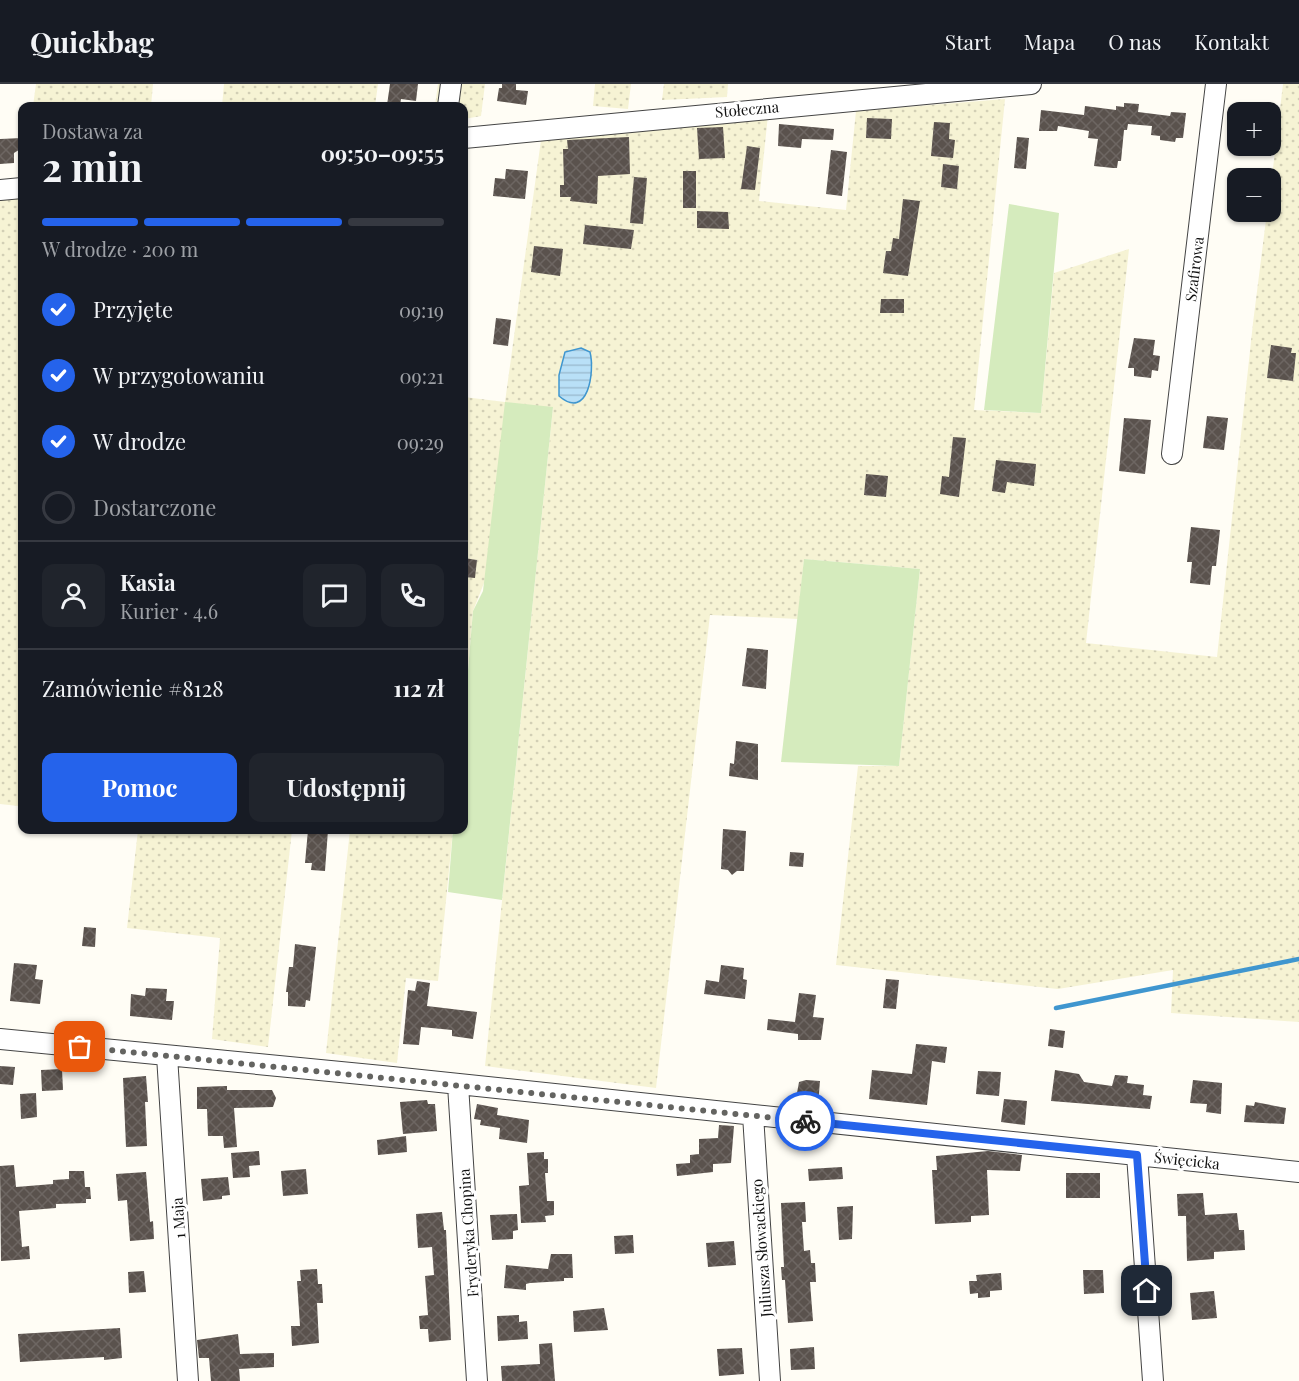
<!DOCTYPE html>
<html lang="pl">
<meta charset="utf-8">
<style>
:root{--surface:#171b24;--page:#20242c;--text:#f1f3f6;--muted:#9ea1a6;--line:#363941;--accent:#2563eb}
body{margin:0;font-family:"Playfair Display",serif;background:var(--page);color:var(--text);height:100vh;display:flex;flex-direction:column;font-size:22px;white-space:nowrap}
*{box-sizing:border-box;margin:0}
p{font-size:20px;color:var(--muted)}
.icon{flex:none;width:33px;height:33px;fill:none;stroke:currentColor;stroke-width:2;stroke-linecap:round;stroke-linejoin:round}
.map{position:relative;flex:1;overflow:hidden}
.sheet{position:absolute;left:18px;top:18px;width:450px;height:732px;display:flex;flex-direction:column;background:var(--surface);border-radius:12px;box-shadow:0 2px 4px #0004}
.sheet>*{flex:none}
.fabs{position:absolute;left:1227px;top:18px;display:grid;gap:12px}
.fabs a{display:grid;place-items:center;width:54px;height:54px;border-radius:12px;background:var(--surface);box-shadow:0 2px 4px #0004;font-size:30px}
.pin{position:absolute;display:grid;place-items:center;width:51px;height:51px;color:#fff;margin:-26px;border-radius:12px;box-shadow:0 3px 9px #0006}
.courier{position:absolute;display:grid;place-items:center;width:60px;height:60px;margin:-30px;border:4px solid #2563eb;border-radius:50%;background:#fff;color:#222;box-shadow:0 2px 8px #0007}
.headline em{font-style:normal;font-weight:700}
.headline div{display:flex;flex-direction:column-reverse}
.headline{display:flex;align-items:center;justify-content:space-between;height:102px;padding:0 24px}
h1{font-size:39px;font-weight:700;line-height:45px}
.bar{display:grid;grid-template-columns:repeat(4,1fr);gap:9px 6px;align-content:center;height:72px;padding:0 24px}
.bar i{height:8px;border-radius:4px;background:var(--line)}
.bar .selected{background:var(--accent)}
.bar p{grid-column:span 4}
.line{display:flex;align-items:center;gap:15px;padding:0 24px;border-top:2px solid var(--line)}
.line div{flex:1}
.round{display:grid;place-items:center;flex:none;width:63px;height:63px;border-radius:12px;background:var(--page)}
ol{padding:0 24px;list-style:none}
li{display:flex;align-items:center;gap:18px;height:66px}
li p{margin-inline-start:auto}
li .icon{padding:6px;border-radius:50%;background:var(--accent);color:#fff;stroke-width:4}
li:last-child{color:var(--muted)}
li i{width:33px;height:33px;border:3px solid var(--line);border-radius:50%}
.cta{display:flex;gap:12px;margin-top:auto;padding:12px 24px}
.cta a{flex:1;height:69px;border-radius:12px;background:var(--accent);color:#fff;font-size:24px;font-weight:700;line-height:69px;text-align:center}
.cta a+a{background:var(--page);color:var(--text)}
header{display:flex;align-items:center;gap:36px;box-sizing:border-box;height:84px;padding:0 30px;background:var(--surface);border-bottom:2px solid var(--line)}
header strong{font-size:28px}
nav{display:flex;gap:33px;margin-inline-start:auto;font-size:21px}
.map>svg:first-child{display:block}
.farmland{fill:url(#farmland-dots)}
.grass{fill:#d5ebbd}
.water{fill:url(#water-rules);stroke:#3f96cf;stroke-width:1.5}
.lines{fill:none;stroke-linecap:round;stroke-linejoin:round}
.stream{stroke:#3f96cf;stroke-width:4.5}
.building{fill:url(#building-cross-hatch)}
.minor-casing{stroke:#444;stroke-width:22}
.minor{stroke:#fff;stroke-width:20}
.done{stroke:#646461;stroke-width:6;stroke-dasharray:0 10.8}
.route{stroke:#2563eb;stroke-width:8}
.labels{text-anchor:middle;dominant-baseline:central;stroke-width:6;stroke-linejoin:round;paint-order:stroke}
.street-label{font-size:15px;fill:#111;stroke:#fff}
</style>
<header>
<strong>Quickbag</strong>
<nav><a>Start</a><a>Mapa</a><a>O nas</a><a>Kontakt</a></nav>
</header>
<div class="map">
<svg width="1299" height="1297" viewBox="0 0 1299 1297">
<defs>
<pattern id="farmland-dots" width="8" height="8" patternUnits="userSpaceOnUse" patternTransform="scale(1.5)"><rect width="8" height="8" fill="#f6f3d4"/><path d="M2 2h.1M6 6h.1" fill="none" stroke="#d2cfb5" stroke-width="1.8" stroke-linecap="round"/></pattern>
<pattern id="water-rules" width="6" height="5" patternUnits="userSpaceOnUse" patternTransform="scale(1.5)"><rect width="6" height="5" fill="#b9e0f7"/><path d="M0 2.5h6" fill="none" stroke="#9ebfd3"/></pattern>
<pattern id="building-cross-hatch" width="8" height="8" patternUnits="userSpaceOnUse" patternTransform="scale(1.5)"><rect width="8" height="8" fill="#5a524d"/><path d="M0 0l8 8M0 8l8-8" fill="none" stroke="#6d6662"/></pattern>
</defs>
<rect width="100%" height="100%" fill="#fffdf5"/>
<!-- farmland -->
<path class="farmland" d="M36,0H153L151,22H33Z
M224,0H378L375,22H222Z
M438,0H485L481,32L464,35V22H435Z
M595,0H631L628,25L593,22Z
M664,0H728L727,13L662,16Z
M1283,0H1299V938L1171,929L1173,886L1058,905L836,881L858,682H899L920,485L804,475L798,535L710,531L656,1004L485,982L553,323L473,527L464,634V313L505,318L541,56L768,31L759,117L846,126L856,27L1005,15L974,326L1041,329L1054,189L1129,165L1086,559L1217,573L1253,239L1267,128H1270L1271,101Z
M22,108V680L18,722L0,720V109Z
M138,746H292L268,963L212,955L220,854L127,844Z
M350,746H453L438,897L406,894L397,979L326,969Z"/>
<!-- grass -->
<path class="grass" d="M1009,120L1059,129L1041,329L984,326Z
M505,318L553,323L502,816L448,808L453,746H464V634L473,527L483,507Z
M804,475L920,485L899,682L781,678Z"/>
<!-- water -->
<path class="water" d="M581,264L590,268C595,288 588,337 559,312V291L565,268Z"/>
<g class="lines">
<!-- stream -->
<path class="stream" d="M1056,924L1299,875"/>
</g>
<!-- building -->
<path class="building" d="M390,0H418L416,17L401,15L400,22L387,21Z
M502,0H516V6L528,7L526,21L497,17L499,4H502Z
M1124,19L1139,20L1138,28L1170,32L1171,28L1186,29L1183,54H1176L1175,58L1160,56V52L1151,51L1152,42L1128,40L1127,46H1124L1121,77H1118L1117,84H1113L1094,82L1098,55L1088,54L1089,47L1058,42L1057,47H1039L1041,26L1084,31L1085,22L1116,26V22L1124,23Z
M867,34L892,35L891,55L866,54Z
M934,38L950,39L949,55L955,56L953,74L931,72Z
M779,40L834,45L833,56L802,55L801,64L778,62Z
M723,43L725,74L699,75L697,44Z
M629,53L630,90L598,92L597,120L570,117L571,113H560V101H564L563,65H568L567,56Z
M1017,53L1029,54L1026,85L1014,84Z
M22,54V64L14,69V79L0,80V55Z
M747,62L760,64L755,106L741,105Z
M831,66L847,68L842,112L826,110Z
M943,80L959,82L957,105L941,103Z
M506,85L528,87L525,115L493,112L495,94L505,95Z
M683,87H696V124H683Z
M634,93L647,94L643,140L630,139Z
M903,115L920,117L908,192L883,189L886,167H891L893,154L899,155Z
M697,127L728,128L729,145L697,144Z
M585,141L634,146L631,165L583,160Z
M534,162L563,165L560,192L531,188Z
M881,215H904V229H880Z
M496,234L511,236L508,262L493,260Z
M1134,254L1155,256L1153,271L1160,272L1158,287L1152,286L1151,294L1134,292V284H1128Z
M1271,261L1292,264L1291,269H1296L1293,297L1267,294Z
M1207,332L1228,334L1224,366L1203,364Z
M1124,334L1151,336L1145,390L1119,387Z
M953,353L966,354L959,413L940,410L942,392L949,393Z
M996,376L1036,380L1034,402L1007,398L1005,409L992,407Z
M866,390L888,392L886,413L864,411Z
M1191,443L1220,446L1216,482H1212L1210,501L1190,499L1192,478H1187Z
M464,474L477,476L475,494L464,493Z
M747,564L768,566L766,605L742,602Z
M736,657L758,660V696L729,692L730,679L734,680Z
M723,745L746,747L744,787H737L732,791L728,786L721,785Z
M308,746H328L325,787L311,786L312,779H305Z
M790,768L804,769L803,783L789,782Z
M84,843L96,844L95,863L82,862Z
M295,860L316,863L310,917L306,916L305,923L288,922V908H286L289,883H293Z
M14,879L37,881L35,895L43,896L40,920L10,917Z
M721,881L744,884L743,895L747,896L745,915L704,910L706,896L719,898Z
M886,895L899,896L896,925L883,924Z
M417,897L430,899L427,922L477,928L473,955L452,952V946L421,943L419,961L403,960L408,906L415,907Z
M146,904L167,905L166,917H174L172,936L130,932L131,910L145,912Z
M799,909L816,911L813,933L824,934L821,956H798V950L767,946L768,935L795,938Z
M1050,945L1065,947L1063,964L1048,962Z
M916,960L947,963L945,979L932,977L927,1021L869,1015L872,986L912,990Z
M0,982L15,983L13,1001L0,1000Z
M62,985L63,1006L42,1007L41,986Z
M1055,986L1079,990L1084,998L1112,1002L1115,991L1128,992L1127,999L1144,1001L1143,1011L1152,1012L1150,1025L1051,1017Z
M978,987L1001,988L999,1012L976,1010Z
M146,992L148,1018H145L147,1062L126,1063L123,994Z
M806,996L820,997L818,1021L795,1020L799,998Z
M1193,996L1222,999L1221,1030L1206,1028L1207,1020L1190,1019Z
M227,1002V1006H272L276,1014L273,1023L234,1024L237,1063L224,1064L223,1052H208L207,1025H197V1003Z
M36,1009L37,1033L21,1035L20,1010Z
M1004,1015L1027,1017L1025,1041L1001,1038Z
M427,1016L428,1020H435L437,1047L403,1050L400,1018Z
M1255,1018L1286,1024L1284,1040L1244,1038L1246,1021L1254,1022Z
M477,1020L498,1024L497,1031L529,1036L527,1059L499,1055L500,1044L480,1041L481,1036L474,1035Z
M719,1041L734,1042L731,1079L713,1080V1088L677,1092L676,1080L690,1079V1071L699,1070V1055L718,1054Z
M406,1052L407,1068L378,1071L377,1056Z
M259,1067L260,1081L249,1082L250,1093L233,1094L231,1069Z
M988,1067L1022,1071L1020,1087L987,1086L989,1131L971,1132V1138L935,1140L932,1086H937L936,1072Z
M544,1068V1075H548V1089H545L547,1117H554V1131L545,1132L546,1138L521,1139L519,1102L529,1101L527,1069Z
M14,1081L16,1103L53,1100V1096L69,1095V1087H84L85,1103H90L91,1115H86V1119L56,1120V1124L19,1127L22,1163L29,1162L30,1175L1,1177L0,1082Z
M842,1083L843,1095L809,1097L808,1085Z
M306,1085L308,1110L283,1112L281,1087Z
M146,1088L150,1138L153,1137L154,1155L130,1157L127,1116L118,1117L116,1090Z
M1066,1089H1100V1114H1066Z
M228,1093L230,1111L222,1112V1115L203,1117L201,1095Z
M1203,1109L1205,1131L1237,1129L1239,1146H1244L1245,1166L1214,1168V1175L1187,1177L1186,1132H1178L1177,1110Z
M805,1118L806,1138H802L804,1167L810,1166L811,1179H815L816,1198H810L813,1237L788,1239L785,1196H782L781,1183H784L781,1119Z
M853,1122L852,1155L839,1156L837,1123Z
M442,1128L444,1146H446L451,1256L429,1258L428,1245H420L419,1232L428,1231L425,1192L434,1191L432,1163L418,1164L416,1130Z
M517,1130L518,1146L513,1147V1155L492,1156L490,1131Z
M633,1151L634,1169L615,1170L614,1152Z
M734,1157L736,1181L708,1183L706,1159Z
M551,1170H572L573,1194H564V1197L530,1199L526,1200V1206L504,1204L506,1181L548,1185Z
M317,1185L318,1200H322L323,1219H317L319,1259L292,1262L291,1242H300L297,1197H301L300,1186Z
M1083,1186H1103L1104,1209L1084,1210Z
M144,1187L146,1208L129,1209L128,1188Z
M1001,1189L1002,1206L990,1207V1213L978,1214V1209L970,1210L969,1197H977L976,1191Z
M1214,1207L1217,1234L1192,1236L1190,1209Z
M604,1224L608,1246L574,1248L573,1227Z
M519,1231V1238L527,1237L528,1255L498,1257L497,1232Z
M120,1244L122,1274L104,1276V1273L20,1278L18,1250Z
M238,1250L240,1270L274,1269V1283L239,1285L240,1297H211L209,1274H199L197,1256Z
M552,1259L555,1297H502L501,1282L540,1280L539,1260Z
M814,1263L815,1285L791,1286L790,1265Z
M742,1264L744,1290L719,1292L717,1265Z"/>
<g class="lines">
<!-- minor casing -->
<g class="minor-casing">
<path id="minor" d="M448,22L451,0
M464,54L1031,0
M0,106L22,104
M1172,370L1216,0
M0,955L392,993L1299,1088
M167,972L188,1297
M458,1001L477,1297
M753,1031L770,1297
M1137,1071L1153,1297"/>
</g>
<!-- minor -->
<use href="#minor" class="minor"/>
</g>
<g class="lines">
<!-- done -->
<path class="done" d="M80,963L805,1037"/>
<!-- route -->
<path class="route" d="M805,1037L1137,1071L1147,1207"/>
</g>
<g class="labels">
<!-- street labels -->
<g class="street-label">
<text transform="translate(747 25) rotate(-5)">Stołeczna</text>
<text transform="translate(1194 185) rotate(-83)">Szafirowa</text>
<text transform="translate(1187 1076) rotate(6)">Święcicka</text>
<text transform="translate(178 1134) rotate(-94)">1 Maja</text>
<text transform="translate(468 1149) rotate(-94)">Fryderyka Chopina</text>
<text transform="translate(761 1164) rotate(-94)">Juliusza Słowackiego</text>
</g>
</g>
</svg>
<div class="fabs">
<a>+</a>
<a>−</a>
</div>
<div class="pin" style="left:80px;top:963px;background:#ea580c"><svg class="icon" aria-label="bag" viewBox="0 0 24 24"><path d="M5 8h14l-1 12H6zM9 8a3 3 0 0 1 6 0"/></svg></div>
<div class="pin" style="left:1147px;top:1207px;background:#1f2937"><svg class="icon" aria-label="home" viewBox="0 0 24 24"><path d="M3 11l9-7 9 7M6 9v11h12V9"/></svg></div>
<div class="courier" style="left:805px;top:1037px"><svg class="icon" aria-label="bike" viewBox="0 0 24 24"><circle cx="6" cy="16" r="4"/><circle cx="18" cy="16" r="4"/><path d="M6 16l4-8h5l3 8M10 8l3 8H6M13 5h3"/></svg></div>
<section class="sheet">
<div class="headline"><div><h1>2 min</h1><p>Dostawa za</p></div><em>09:50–09:55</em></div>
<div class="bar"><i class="selected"></i><i class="selected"></i><i class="selected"></i><i></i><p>W drodze · 200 m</p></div>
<ol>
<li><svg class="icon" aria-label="check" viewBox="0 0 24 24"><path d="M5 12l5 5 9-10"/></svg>Przyjęte<p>09:19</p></li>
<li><svg class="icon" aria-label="check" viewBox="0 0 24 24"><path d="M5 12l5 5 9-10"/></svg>W przygotowaniu<p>09:21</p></li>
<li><svg class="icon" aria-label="check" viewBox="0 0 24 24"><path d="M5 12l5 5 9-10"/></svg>W drodze<p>09:29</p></li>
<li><i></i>Dostarczone</li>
</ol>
<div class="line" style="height:108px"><a class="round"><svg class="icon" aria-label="person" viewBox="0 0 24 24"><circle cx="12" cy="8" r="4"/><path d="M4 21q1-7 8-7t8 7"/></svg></a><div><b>Kasia</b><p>Kurier · 4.6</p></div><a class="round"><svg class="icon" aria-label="chat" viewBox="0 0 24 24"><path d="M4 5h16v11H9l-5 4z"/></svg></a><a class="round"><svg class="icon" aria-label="phone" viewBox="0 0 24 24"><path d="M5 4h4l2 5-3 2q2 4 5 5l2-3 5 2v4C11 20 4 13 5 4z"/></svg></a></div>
<div class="line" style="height:78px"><div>Zamówienie #8128</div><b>112 zł</b></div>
<div class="cta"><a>Pomoc</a><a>Udostępnij</a></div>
</section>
</div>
